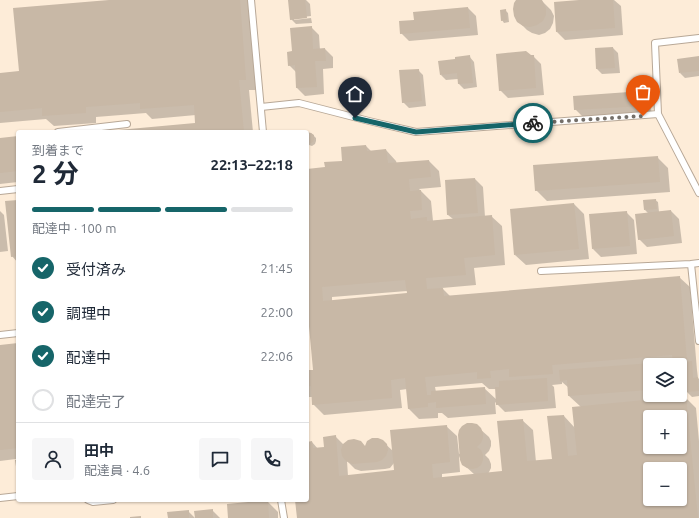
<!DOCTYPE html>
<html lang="ja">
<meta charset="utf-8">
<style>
:root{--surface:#fff;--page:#f6f6f7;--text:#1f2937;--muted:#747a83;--line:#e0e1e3;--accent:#166569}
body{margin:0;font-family:Ubuntu,"Noto Sans JP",sans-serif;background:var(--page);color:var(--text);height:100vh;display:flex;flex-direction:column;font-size:15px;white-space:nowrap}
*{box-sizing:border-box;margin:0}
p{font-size:13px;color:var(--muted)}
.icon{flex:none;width:22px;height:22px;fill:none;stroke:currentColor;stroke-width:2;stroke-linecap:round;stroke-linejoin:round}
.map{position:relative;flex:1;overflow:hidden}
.panel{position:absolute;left:16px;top:130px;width:293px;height:372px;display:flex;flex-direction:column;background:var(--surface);border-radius:4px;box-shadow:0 1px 3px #0004}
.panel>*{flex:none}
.tools{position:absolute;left:643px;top:358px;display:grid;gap:8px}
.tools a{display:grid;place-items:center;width:44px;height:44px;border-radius:4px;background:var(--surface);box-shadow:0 1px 3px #0004;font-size:20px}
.pin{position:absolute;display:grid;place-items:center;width:34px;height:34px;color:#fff;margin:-41px -17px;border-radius:50% 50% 50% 0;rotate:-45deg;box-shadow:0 0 4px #0007}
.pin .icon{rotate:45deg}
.courier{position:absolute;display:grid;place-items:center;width:40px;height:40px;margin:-20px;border:3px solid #166569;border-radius:50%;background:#fff;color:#222;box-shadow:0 1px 5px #0007}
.summary em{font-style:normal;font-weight:700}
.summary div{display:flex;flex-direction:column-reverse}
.summary{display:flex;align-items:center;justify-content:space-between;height:68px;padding:0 16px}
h1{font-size:26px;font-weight:700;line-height:30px}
.bar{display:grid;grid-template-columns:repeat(4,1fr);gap:6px 4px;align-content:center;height:48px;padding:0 16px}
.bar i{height:5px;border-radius:3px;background:var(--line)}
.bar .on{background:var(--accent)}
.bar p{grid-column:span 4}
.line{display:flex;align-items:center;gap:10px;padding:0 16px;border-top:1px solid var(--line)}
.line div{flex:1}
.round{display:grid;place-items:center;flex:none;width:42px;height:42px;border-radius:4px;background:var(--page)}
ol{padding:0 16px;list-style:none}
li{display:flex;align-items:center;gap:12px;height:44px}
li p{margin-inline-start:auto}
li .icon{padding:4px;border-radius:50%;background:var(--accent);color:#fff;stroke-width:4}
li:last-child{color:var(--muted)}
li i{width:22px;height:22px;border:2px solid var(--line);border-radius:50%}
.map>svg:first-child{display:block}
.built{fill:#fdecd8;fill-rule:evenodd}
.shadow{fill:#0003;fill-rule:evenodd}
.building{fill:#c8b8a6;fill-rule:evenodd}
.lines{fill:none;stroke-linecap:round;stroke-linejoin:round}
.service-casing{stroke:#b8a897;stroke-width:8}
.service{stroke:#fff;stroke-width:6}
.done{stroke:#746f69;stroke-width:4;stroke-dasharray:0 7.2}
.route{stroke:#166569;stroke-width:5}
</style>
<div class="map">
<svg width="699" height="518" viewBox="0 0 699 518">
<rect width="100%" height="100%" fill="#fefbf7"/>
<!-- built -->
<path class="built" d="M0,0H699V518H0ZM18,132H307V500H18ZM650,365H680V395H650ZM650,417H680V447H650ZM650,469H680V499H650Z"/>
<!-- shadow -->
<path class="shadow" d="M121,0H248L256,90H249L253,132H106L197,124L196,115L152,119L146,113L96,117V123L54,126L46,119L0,123V74L20,72Z
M289,0H306L310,4L311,16L294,18V20L311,18L312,23L296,24L291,19Z
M518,0H541L551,10L554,16L553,23L550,29L545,33L539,35L532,33L527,30L518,21Z
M593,0H614L621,6L623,35L565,40L557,32Z
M468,8L476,16L478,35L409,41L401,33L415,21Z
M505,10L508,13L509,22L504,23L502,20Z
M311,27L319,35L320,50L325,49L333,57V68L323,69L324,94L305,96L297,88L296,72L289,65Z
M613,48L618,53L620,73L602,74L597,69L596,49Z
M469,56L474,62L477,87L464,89L459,84L458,79L446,80L441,75L456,60Z
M530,56H533L541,64L544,95L508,98L500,90Z
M699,57V76L685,78L680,73Z
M418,70L423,75L426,106L409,108L403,102Z
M642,92L650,100L651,113L583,117L575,109Z
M307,133H311L316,138V141L315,144L312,146L309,145L307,143Z
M18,137V182L0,184V139Z
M366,146L372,152L386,150L396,161L397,164L429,161L439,171L441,187L419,189L431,201L433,221L453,219L448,215L475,179L483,187L485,217L491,216L502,226L505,265L474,268L476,285L442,288L451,297L679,277L690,287L697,370L698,378L699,379V396L692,397L687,392L684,371L680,366V365H650V395H658V400L685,397L696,408L699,441V518H298L296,500H307V437V443L312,442L318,449L326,448L335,436L344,445L365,447L382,441L393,451L446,426L457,436L459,454L461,453L480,429L489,437L491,441V446L489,451L485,455L489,459L491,464V468L488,474L503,472L522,420L533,430L536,462L553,460L564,416L575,428L581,407L569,396V388L562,382V384L552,385L554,387L556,408L505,412L495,402L496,414L448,418L442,413H438V418L419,419L409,409L407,389L400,390L402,408L324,415L313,404V397H307V380H310L314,371L307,300V170L326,168L343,162ZM407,291L408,294L332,301V297ZM482,383L489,389H496L497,400L484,388L436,392L435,387ZM650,417H680V447H650ZM459,456L463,464L475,475L442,478V474L460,472ZM347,461L355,469L361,471L385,469L390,468L394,463L395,471L348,476ZM650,469H680V499H650Z
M657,157L668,168L670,192L547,201L536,190Z
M655,200L658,202L659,212L671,211L679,219L682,243L647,247L639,239L648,213L645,210Z
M18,201V263L12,256Z
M574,204L584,214L589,259L526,265L515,255Z
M0,211L4,215L8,251L0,252Z
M626,212L634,220L637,254L601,257L593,249Z
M18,344V472L16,459L0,461V346Z
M267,501L278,512V518H229Z
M212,510L220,518H196Z
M188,511L195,518H169Z"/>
<!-- building -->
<path class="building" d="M109,0H240L246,80H239L244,132H107V131L195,123L194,105L140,109V103L86,107V113L42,116V108L0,112V73L19,71L13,8Z
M288,0H305L307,18L290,20Z
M516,0H542L546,8V15L543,21L537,25L530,27L523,26L517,22L514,16L513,9L514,3Z
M579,0H613L615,28L556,32L554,2Z
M468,7L470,28L400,34L399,21L414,20L413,12Z
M506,9L507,20L501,21L500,10Z
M312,26L313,49L325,48L326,61H315L317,87L296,88L295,65L288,66L287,52L292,51L290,28Z
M613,47L615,68L596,69L595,48Z
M526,51L531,55H534L536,88L499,91L496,54Z
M470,55L473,83L458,84L457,73L440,75L438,61L455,59V57Z
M699,56V71L679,73L677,59Z
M419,69L422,101L402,103L399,70Z
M643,91L644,106L574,110L573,96Z
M307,132L311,133L314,135V139L313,142L309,144L307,143Z
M18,136V171L0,173V138Z
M366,145L367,151L386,149L388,163L429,160L431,177L409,179L410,191L421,190L422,210L410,211L411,219L427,217V221L492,215L495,255L464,258L466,275L426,278L427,289L443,288L444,296L680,276L687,360L673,361L672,355L552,365L553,374L509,377V369L490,371L491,378L477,379V372L425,377L427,395H431V391L485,387L486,404L436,408V402L428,403V407L408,409L405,378L391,380L392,398L312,405L311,386L307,387V379H309L308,370H313L307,304V169L325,167L324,162L342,161L341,147ZM405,280L407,293L323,301L322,287Z
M658,156L660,182L535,191L533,165Z
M475,178L478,213L447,215L445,180Z
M656,199L657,209L644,210L643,200Z
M18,200V256L11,257L5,201Z
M574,203L579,249L514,255L510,209Z
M671,210L674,236L638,240L635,214Z
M627,211L630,246L592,249L589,214Z
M18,343V448L0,450V345Z
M692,361L693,378L698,377L699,391L686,392L682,362Z
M652,363V365H650V372H647L648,390L568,396L567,380L560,381L559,370Z
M547,378L548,401L496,405L495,387H499V381Z
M686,396L698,518H297L295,500H307V442L312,441L313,448L324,447L323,437L336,435L339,476L394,470L390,430L447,425L450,462L432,464L433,478L502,471L497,421L523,419L527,461L552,459L547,416L564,415L568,456L577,455L572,407ZM650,417H680V447H650ZM650,469H680V499H650Z
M467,423H472L477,424L481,428L483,433V438L481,443L477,447L481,450L483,455V460L481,465L477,468L472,469L467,468L462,465L460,460L458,435L459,430L462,426Z
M372,438H378L383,440L387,444L388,450L386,456L382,460L377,462L352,464L346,461L342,456L341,450L343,444L348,440L354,439L361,441L365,446L367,441Z
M15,460H18V473H17Z
M268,500L269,518H228L227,504Z
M213,509V518H195L194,511Z
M189,510V518H168L167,512Z
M141,516V518H130V517Z"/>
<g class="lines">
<!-- service casing -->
<g class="service-casing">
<path id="service" d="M251,0L263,132
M261,107L299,103L369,121L416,132L658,114L655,43L699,38
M658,114L699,193
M58,132L127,124
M0,191L18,189
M699,263L691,264L699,341
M541,271L691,264
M0,335L18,333
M0,498L18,496
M88,500L93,502L113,500
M281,500L284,518"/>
</g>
<!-- service -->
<use href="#service" class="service"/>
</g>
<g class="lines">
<!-- done -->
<path class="done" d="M533,123L643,116"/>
<!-- route -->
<path class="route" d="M355,118L416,132L533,123"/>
</g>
</svg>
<div class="tools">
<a><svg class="icon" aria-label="layers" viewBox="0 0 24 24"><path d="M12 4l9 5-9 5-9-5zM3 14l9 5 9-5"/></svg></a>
<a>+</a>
<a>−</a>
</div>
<div class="pin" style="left:643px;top:116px;background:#ea580c"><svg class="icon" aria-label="bag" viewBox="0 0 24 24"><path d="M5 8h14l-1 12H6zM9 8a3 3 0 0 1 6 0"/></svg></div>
<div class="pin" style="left:355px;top:118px;background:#1f2937"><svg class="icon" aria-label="home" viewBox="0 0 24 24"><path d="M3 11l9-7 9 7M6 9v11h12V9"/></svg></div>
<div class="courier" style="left:533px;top:123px"><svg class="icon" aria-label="bike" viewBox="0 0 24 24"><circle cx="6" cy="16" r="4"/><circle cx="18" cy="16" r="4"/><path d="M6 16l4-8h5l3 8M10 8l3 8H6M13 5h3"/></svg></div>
<section class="panel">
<div class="summary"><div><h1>2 分</h1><p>到着まで</p></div><em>22:13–22:18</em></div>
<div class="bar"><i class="on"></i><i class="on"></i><i class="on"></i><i></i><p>配達中 · 100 m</p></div>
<ol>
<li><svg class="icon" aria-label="check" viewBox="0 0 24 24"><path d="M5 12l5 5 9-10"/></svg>受付済み<p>21:45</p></li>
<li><svg class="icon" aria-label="check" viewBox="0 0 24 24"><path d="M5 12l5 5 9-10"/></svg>調理中<p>22:00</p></li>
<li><svg class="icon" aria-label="check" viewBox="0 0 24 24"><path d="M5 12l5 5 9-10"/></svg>配達中<p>22:06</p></li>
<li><i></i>配達完了</li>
</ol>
<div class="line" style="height:72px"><a class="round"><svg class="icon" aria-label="person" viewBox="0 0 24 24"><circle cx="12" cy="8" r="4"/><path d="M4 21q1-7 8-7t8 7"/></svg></a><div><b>田中</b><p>配達員 · 4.6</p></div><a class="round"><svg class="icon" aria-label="chat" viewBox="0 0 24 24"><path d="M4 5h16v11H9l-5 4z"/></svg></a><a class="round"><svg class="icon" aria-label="phone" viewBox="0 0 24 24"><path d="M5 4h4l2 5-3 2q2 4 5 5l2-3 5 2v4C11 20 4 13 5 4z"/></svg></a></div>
</section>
</div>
